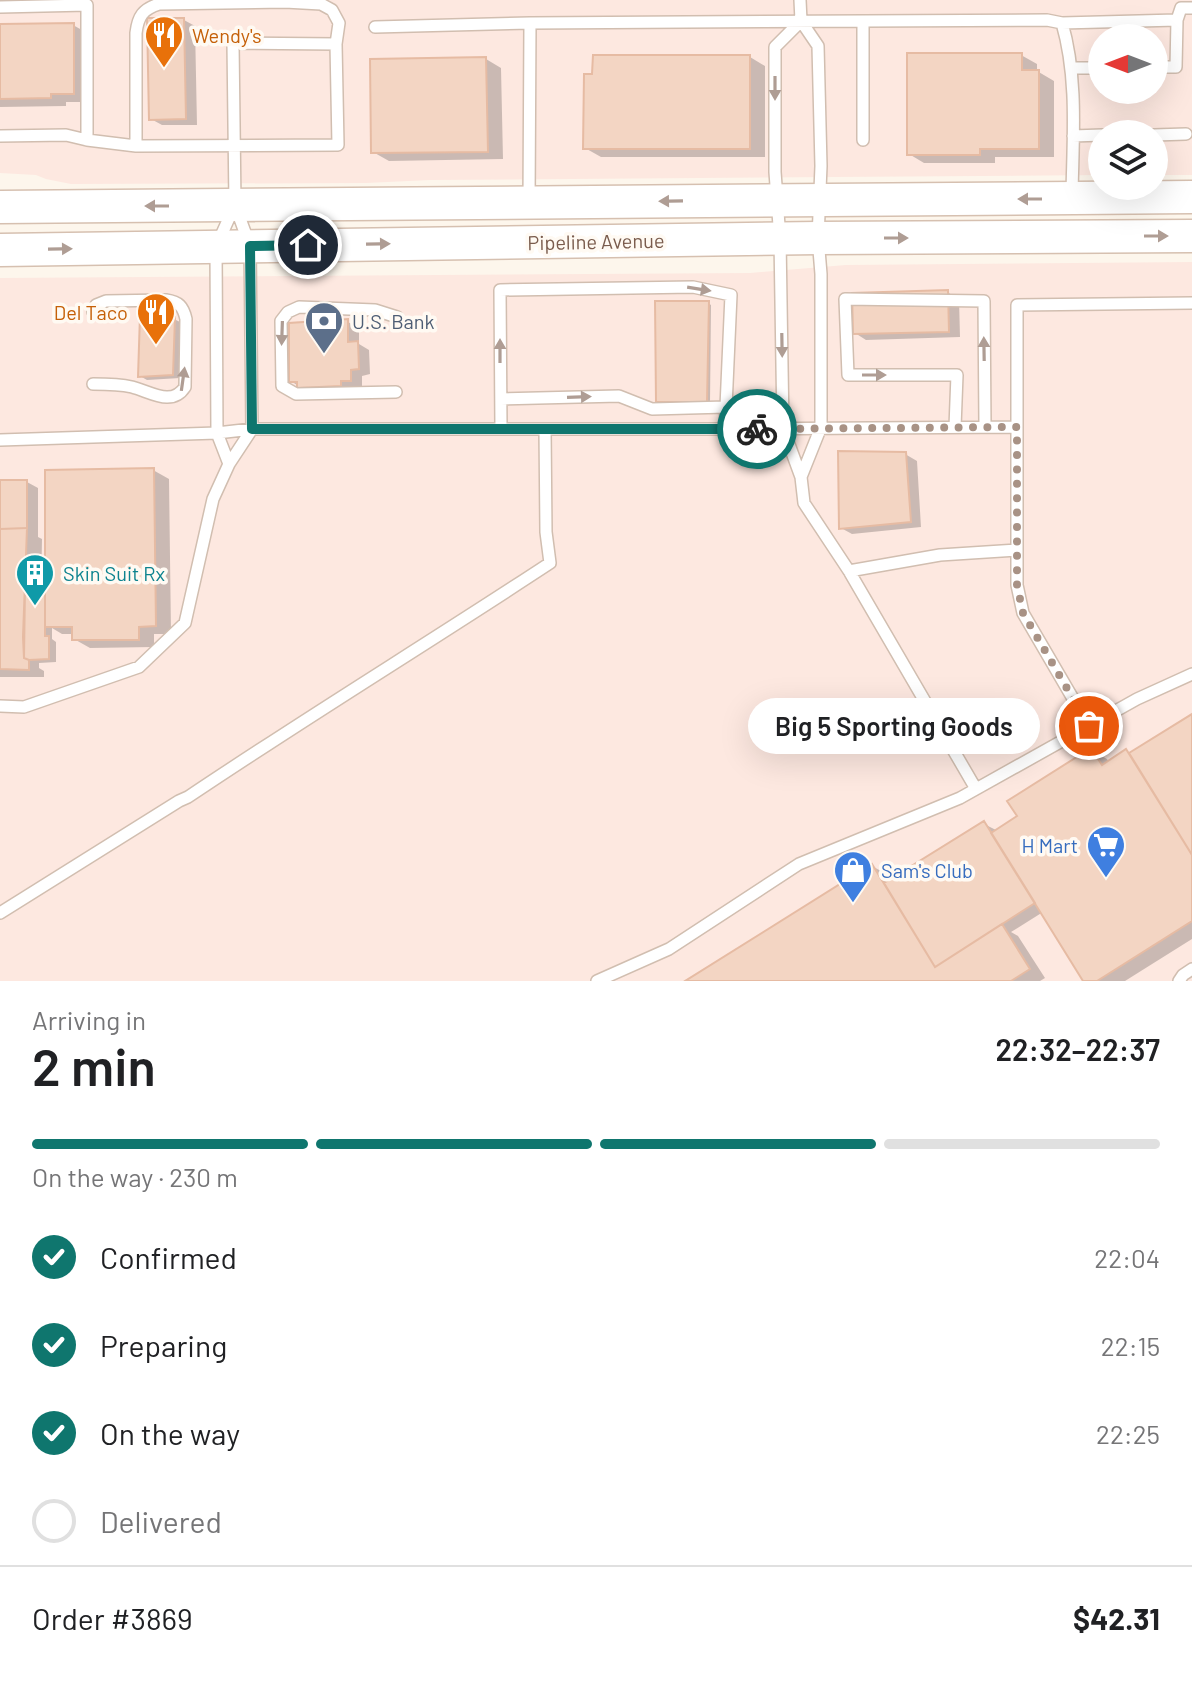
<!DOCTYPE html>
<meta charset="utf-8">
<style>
:root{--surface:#fff;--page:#f6f6f6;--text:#202124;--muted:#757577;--line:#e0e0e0;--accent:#0f766e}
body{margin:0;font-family:Barlow,sans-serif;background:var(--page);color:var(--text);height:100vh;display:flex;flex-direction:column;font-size:30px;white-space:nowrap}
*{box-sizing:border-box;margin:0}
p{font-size:26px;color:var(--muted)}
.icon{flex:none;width:44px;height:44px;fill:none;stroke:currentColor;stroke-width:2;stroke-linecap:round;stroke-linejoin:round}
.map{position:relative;height:981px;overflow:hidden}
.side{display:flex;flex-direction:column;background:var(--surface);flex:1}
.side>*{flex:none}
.needle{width:52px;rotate:270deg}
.fabs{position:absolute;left:1088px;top:24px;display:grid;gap:16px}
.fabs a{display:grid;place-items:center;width:80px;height:80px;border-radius:50%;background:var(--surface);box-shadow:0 8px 32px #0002;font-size:40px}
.pin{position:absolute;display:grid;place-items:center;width:68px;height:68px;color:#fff;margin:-34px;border:4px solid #fff;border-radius:50%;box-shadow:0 2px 8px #0007}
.courier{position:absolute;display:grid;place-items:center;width:80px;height:80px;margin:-40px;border:6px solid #0f766e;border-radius:50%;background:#fff;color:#222;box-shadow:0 2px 10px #0007}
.bubble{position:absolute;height:56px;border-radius:28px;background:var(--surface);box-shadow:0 8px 32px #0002;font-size:26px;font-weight:600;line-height:56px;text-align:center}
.overview em{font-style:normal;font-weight:600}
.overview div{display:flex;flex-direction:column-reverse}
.overview{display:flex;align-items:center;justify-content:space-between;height:136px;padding:0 32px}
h1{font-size:52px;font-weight:600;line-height:60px}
.bar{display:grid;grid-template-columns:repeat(4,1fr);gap:12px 8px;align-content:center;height:96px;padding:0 32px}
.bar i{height:10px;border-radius:6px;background:var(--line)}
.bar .on{background:var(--accent)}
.bar p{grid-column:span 4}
.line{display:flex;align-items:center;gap:20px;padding:0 32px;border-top:2px solid var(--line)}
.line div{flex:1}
ol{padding:0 32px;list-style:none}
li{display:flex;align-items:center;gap:24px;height:88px}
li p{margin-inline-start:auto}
li .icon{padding:8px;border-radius:50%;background:var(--accent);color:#fff;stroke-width:4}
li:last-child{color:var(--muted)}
li i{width:44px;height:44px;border:4px solid var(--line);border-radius:50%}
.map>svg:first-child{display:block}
.commercial{fill:#fde8e0;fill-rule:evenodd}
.shadow{fill:#0003}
.building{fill:#f3d5c3;stroke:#e6bba3;stroke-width:2}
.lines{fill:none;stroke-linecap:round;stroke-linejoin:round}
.service-casing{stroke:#d1beb0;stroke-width:14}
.secondary-casing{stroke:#d6c0b0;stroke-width:35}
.service{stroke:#fff;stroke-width:11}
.secondary{stroke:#fff;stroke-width:32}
.oneway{fill:#af9d94}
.done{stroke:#a89285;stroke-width:8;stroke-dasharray:0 14.4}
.route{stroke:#0f766e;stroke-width:10}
.labels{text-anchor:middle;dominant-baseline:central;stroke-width:7;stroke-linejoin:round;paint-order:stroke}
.food-label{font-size:20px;fill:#c56008;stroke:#fffaf3;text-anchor:start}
.street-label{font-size:20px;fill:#7a5c4d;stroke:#fffaf3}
.service-label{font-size:20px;fill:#4e5e75;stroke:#fffaf3;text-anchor:start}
.culture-label{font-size:20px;fill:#0d838f;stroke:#fffaf3;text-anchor:start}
.shop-label{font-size:20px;fill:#366cbe;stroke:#fffaf3;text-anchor:end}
</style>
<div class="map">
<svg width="1192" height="981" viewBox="0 0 1192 981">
<rect width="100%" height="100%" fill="#fdf6ec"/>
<!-- commercial -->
<path class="commercial" d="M0,0H1192V175H1154V134H1102V175L430,180L366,183L71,184L46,179L36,175L0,173ZM1102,38H1154V90H1102Z
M1192,262V981H0V278L750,273L846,265Z"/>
<!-- shadow -->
<path class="shadow" d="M184,20L195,26L197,125H162L151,119Z
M73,25L89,34V102H66V106L0,107V26Z
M1021,55L1037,64V71L1054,81V157H995V163H924L909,154Z
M750,57L765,66V157H601L585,148Z
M486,59L501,68L503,159L389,161L373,152Z
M947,292L959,299L960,337L866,340L855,333Z
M708,303L711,305L710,403H661L658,401Z
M174,319L182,323L180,378L147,380L140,376Z
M348,322L359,328V344L369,350L370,374L362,376V386H352V392L310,394L291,381Z
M905,454L917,461L921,527L852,534L841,528Z
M153,470L169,479L171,634H154V647L90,648L74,639V634H62L52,628V639L56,642V662L39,663V668L44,671V677H0V482H27L38,488V537L42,539L41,590H47Z
M1192,716V939L1125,981H1086L1043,912L1011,932L1018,936L1045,978L1040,981H688L872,866L888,875L891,881L984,824L996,830L1020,817L1091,750L1107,759L1109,762L1126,752L1130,754Z"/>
<!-- building -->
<path class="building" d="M147,18H184L186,119L149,120Z
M74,23V94H51V98L0,99V24Z
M907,53H1022V70H1039V149H980V155H907Z
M593,55H750V149H583L584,74H592Z
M486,57L488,152L371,153L370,59Z
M948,290L949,332L853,334L852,293Z
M655,301H709L707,402H656Z
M140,315L175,317L173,375L138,377Z
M348,319V342L358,341L359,369L351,370V381H341V386L297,388V382H289V323Z
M838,451L906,452L911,522L839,529Z
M154,468L156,626L139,627V640H72V627H45V470Z
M0,480H27V528L0,529Z
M27,528L23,637L24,658L29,660V670L0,669V529Z
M25,588H45V636H49V659L29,660L24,658Z
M1192,714V855L1129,753Z
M1091,748L1102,765L1126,749L1192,855V921L1097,981H1083L991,833L1017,816L1007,801Z
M984,821L1035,903L935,967L884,883Z
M872,864L935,967L1002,924L1030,969L1011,981H685Z"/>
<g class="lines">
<!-- service casing -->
<g class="service-casing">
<path id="service" d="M800,0L801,21L818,46L821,166L818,238L821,274V427L801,477
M285,2L321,4L332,10L339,23L336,44L338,145L136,146V33C138,16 143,9 159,4Z
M0,7L87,5V140L136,146
M801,21L775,47V172L780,239L783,428L801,477L804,503L849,571L976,789
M863,21L1047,20L1062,23C1078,78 1073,137 1072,194
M530,23L863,21V140
M1062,23L1177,20L1181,8H1192
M375,27L530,23L529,202
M1154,67H1176L1177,20
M1071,68H1102
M1154,135L1186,134
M0,136L66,135L87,140
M1073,136L1102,135
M93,312L96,305L106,301L166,300C179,302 183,306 186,319L185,387C172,407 151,392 132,387C119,384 106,384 93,384
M396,392L296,394L282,386L281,321L288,312L299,307L375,310L397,317
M501,399L619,396L652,409L726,407
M955,427L957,375H848L845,299L984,301L985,427
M501,429L500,290L693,287L731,295L725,429
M0,440L217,433L252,429H725L1017,427
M229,464L217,433L216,247L233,209
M1017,550V585L1023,613L1089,726
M849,571L940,555L1017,550V305L1192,303
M0,706L24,707L139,667L185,623L213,499L229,464L252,429L250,246L235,205L233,43L336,44
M0,913L179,801L188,797C307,717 430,642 550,563L546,532L545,429
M597,981L669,949L799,864L960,798L1137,699L1192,674
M1179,981L1183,975L1192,969"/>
</g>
<!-- secondary casing -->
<g class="secondary-casing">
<path id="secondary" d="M0,207L1192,197
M0,250L818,238L1192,236"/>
</g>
<!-- service -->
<use href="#service" class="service"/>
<!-- secondary -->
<use href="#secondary" class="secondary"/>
</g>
<!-- one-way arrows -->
<defs><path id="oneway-solid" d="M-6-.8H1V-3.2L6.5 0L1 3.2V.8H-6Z" transform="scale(2)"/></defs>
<g class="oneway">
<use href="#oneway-solid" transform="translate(775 88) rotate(90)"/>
<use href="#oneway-solid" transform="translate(1030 199) rotate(180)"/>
<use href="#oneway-solid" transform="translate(671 201) rotate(179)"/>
<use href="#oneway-solid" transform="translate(157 206) rotate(180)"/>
<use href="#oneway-solid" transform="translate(1156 236)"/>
<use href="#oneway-solid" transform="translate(896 238)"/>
<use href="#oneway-solid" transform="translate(378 244) rotate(-1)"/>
<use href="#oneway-solid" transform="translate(60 249) rotate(-1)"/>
<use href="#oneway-solid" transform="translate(699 289) rotate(9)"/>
<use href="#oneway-solid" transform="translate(282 333) rotate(92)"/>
<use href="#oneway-solid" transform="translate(782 345) rotate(89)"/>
<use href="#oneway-solid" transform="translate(984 349) rotate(-91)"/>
<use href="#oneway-solid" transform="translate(500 351) rotate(-90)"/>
<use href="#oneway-solid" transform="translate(874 375)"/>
<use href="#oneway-solid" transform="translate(183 379) rotate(-82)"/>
<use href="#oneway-solid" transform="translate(579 397) rotate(-2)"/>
</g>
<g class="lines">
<!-- done -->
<path class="done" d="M757,429L1017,427V585L1023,613L1089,726"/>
<!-- route -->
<path class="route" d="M308,245L250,246L252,429H757"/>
</g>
<!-- icons -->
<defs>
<g id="restaurant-pin" transform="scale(2)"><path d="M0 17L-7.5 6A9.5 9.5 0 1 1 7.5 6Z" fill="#e8710a" stroke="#fffaf3"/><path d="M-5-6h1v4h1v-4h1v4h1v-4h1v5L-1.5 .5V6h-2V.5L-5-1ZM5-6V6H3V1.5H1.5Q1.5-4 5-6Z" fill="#fff"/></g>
<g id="bank-pin" transform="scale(2)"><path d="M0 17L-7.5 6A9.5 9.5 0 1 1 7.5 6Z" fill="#5c6f8a" stroke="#fffaf3"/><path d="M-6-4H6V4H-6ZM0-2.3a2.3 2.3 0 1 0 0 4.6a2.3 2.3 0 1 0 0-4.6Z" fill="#fff"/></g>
<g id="building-pin" transform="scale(2)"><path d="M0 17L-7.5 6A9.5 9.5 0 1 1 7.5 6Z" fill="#0f9aa8" stroke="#fffaf3"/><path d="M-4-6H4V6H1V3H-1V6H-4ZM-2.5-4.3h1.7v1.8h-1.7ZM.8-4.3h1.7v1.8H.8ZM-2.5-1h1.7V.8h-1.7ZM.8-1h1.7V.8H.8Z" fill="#fff"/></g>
<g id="supermarket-pin" transform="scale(2)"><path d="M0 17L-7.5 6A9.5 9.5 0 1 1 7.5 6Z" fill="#3f7fe0" stroke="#fffaf3"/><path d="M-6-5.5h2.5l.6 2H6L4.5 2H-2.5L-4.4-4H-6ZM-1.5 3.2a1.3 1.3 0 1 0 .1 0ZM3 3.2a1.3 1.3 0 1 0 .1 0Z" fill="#fff"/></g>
<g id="shop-pin" transform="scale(2)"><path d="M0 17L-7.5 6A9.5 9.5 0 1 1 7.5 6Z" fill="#3f7fe0" stroke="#fffaf3"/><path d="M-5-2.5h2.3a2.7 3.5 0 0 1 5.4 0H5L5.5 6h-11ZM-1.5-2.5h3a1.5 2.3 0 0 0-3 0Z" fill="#fff"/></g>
</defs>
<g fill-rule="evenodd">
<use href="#restaurant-pin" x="164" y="35"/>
<use href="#restaurant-pin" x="156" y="312"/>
<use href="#bank-pin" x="324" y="321"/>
<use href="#building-pin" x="35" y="573"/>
<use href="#supermarket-pin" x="1106" y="845"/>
<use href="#shop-pin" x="853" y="870"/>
</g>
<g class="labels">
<!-- food labels -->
<g class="food-label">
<text x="192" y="35">Wendy's</text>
<text x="128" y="312" text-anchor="end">Del Taco</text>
</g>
<!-- street labels -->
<g class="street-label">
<text transform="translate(596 241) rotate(-1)">Pipeline Avenue</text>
</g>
<!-- service labels -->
<g class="service-label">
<text x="352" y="321">U.S. Bank</text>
</g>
<!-- culture labels -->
<g class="culture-label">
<text x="63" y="573">Skin Suit Rx</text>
</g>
<!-- shop labels -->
<g class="shop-label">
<text x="1078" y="845">H Mart</text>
<text x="881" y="870" text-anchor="start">Sam's Club</text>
</g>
</g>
</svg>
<div class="fabs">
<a><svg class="needle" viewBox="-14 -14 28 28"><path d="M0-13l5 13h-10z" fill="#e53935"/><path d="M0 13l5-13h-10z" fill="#757577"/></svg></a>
<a><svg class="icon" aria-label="layers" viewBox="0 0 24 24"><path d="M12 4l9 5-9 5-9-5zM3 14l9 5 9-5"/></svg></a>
</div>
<div class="pin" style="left:1089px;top:726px;background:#ea580c"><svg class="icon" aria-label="bag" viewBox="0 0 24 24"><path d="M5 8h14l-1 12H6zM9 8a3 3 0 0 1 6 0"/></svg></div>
<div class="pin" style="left:308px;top:245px;background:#1f2937"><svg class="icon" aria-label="home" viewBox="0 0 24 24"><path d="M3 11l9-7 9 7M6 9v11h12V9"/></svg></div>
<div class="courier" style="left:757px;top:429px"><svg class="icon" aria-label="bike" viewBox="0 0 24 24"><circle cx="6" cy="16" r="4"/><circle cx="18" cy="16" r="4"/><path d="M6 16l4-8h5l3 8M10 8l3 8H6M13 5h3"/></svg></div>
<div class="bubble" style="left:748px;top:698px;width:292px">Big 5 Sporting Goods</div>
</div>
<section class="side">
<div class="overview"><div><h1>2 min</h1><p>Arriving in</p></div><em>22:32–22:37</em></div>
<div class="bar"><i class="on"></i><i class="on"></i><i class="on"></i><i></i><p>On the way · 230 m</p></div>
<ol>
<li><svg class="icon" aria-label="check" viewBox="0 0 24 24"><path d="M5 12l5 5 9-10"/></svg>Confirmed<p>22:04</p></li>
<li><svg class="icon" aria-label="check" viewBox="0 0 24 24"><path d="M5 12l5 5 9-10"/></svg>Preparing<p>22:15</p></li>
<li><svg class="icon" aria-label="check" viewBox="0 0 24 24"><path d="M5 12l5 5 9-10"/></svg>On the way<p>22:25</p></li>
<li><i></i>Delivered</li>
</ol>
<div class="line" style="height:104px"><div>Order #3869</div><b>$42.31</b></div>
</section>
